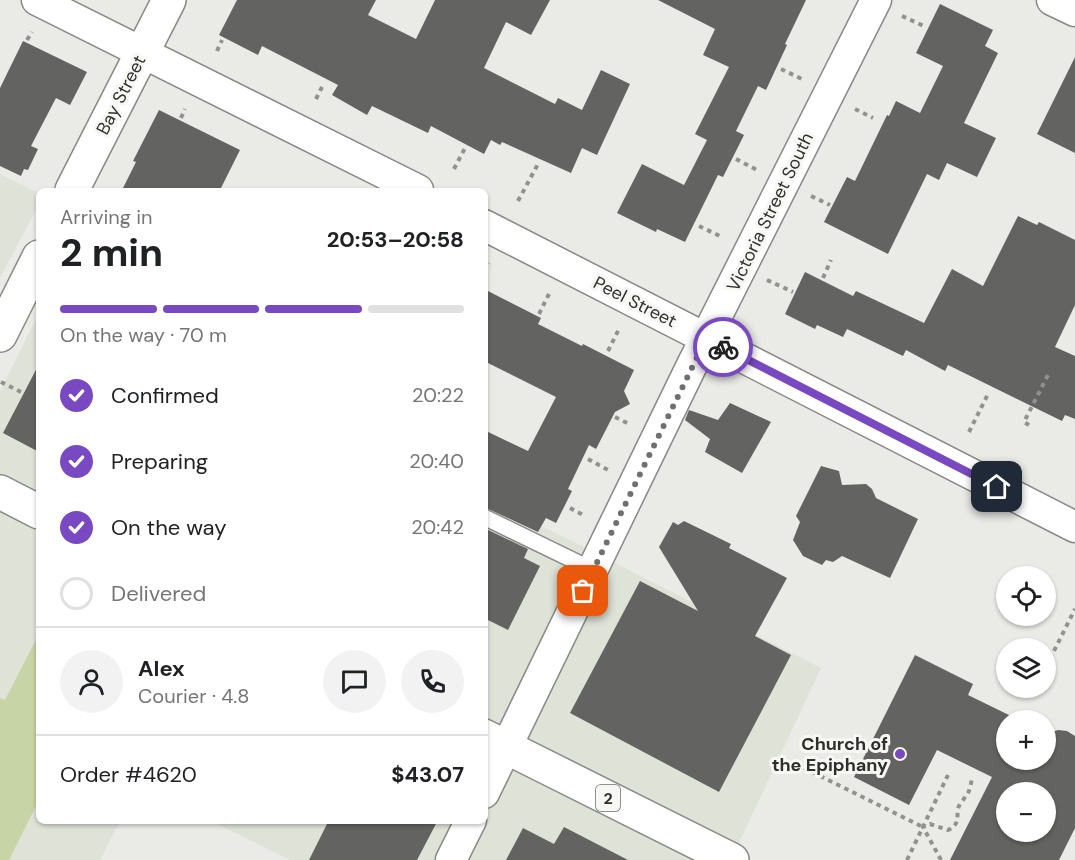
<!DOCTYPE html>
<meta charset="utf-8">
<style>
:root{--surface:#fff;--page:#f2f2f2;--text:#202124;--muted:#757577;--line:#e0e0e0;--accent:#7949c1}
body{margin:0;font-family:"DM Sans",sans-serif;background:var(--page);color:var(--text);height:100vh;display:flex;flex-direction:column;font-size:22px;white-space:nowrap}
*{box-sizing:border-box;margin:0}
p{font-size:20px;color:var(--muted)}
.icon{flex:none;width:33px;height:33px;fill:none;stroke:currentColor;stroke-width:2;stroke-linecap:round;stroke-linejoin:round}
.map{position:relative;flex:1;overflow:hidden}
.drawer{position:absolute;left:36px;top:188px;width:452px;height:636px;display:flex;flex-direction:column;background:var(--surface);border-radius:9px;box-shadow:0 2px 4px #0004}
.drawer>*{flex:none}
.fabs{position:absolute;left:996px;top:566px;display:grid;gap:12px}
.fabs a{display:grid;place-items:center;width:60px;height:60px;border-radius:50%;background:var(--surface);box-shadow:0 2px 4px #0004;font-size:30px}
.pin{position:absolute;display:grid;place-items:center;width:51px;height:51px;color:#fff;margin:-26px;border-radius:12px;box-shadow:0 3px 9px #0006}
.courier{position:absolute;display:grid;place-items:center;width:60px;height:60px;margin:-30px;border:4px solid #7949c1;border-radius:50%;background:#fff;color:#222;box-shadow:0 2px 8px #0007}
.overview em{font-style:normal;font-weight:700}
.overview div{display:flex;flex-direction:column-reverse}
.overview{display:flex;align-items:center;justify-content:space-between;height:102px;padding:0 24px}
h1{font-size:39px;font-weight:700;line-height:45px}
.bar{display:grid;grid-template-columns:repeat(4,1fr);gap:9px 6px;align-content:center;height:72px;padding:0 24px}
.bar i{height:8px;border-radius:4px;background:var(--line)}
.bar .active{background:var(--accent)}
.bar p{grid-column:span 4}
.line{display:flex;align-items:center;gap:15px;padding:0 24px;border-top:2px solid var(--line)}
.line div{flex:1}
.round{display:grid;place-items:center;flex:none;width:63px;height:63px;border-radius:32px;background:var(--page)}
ol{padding:0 24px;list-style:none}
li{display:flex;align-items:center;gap:18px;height:66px}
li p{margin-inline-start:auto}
li .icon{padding:6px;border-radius:50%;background:var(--accent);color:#fff;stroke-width:4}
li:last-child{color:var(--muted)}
li i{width:33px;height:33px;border:3px solid var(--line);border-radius:50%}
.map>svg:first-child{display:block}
.built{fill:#dfe2d7}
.green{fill:#c7d4a5}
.building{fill:#636461;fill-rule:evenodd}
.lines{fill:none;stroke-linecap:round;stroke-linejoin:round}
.lane-casing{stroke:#888986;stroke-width:18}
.street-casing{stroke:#888986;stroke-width:33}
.secondary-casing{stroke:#888986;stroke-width:36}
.primary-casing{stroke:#888986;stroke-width:36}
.path{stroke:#91928f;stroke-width:4;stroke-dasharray:4.5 4.5;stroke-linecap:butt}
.lane{stroke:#fff;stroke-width:15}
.street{stroke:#fff;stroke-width:30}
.secondary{stroke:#fff;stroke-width:33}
.primary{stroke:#fff;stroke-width:33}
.done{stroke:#70716f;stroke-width:6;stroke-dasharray:0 10.8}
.route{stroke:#7949c1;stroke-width:8}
.poi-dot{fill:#7949c1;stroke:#f7f8f4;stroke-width:2}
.labels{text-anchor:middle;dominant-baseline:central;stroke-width:6;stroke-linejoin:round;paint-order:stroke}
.shield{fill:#f7f8f4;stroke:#6b6c69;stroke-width:1.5}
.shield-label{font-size:16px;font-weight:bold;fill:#2f302e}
.street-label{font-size:18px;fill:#2f302e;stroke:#f7f8f4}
.poi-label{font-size:18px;font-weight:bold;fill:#2f302e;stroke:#f7f8f4;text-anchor:end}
</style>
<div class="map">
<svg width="1075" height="860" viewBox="0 0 1075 860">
<rect width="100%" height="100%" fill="#eaebe7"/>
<!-- built -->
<path class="built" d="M0,174L39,193V204L0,278Z
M39,313V820L120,821L100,860H0V391Z
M485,499L568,539L821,668L731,860H290L211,821L484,820Z"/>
<!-- green -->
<path class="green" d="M39,634V800L9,860H0V698L5,700Z"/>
<!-- building -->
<path class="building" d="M237,0H376L368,15L416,39L435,0H550L531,35L506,22L484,68L555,104L558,98L582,110L601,70L630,84L597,155L582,148L571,173L502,142L500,145L491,140L484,154L431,126L428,133L372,106L367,115L332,95L338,85L262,46L258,55L219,35Z
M658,0H806L785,44L787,45L766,90L758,86L736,131L744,135L723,177L718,175L685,242L657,229L656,232L617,213L642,164L684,185L707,140L695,134L729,67L703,55L715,29Z
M940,4L993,30L985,46L998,53L964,123L996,138L977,177L947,163L939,180L927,174L888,254L824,222L847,177L855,181L887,115L889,116L896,101L920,113L943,66L916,53Z
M23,41L87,72L70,105L56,98L31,146L38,149L28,170L24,169L21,176L0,166V88Z
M1075,57V153L1037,134Z
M159,110L240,150L220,190H122L136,162L133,161Z
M1018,216L1037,225L1039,222L1075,240V305L1055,347L1075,356V419L1065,415L1062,421L948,365L945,371L906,350L903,356L847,329L843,337L817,325L815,329L785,314L805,272L853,296L856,291L924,323L952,269L983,286Z
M484,289L541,318L538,324L582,346L583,344L634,370L624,391L630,404L615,412L596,449L589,445L568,489L572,491L556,523L546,518L538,532L484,507V430L528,451L556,397L484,361Z
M39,364V452L3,433Z
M730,403L771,422L742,473L705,452L710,439L685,420L689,410L718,420Z
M821,466L839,471L842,485L866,484L872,489L876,498L918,519L890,578L842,556L833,562L826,560L822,565L803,556L793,540L800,522L796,516Z
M684,521L731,544L729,548L787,578L755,636L791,655L719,792L570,713L640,581L698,611L659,547L673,522L678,525Z
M484,528L528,549L524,558L540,566L508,630L484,618Z
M915,655L973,684L968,695L1015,718L1006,720V735L1000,748L1006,746V759H1046V734L1058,730L1067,731L1075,736V828L1059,860H950L992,777L937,750L909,805L854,777ZM1006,792H1046V831H1006Z
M329,820H438L417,860H309Z
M564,827L628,860H506L523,828L554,844Z"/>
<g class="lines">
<!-- lane casing -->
<g class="lane-casing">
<path id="lane" d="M484,517L593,570"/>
</g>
<!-- street casing -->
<g class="street-casing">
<path id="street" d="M37,0L418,190
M1052,0L1075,11
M484,225L1075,527
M484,793L691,367L876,0
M451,860L471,820"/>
</g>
<!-- secondary casing -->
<g class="secondary-casing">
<path id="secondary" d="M72,190L169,0
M0,335L39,257"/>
</g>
<!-- primary casing -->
<g class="primary-casing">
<path id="primary" d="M0,492L39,512
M484,736L732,860"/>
</g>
<!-- path -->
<path class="path" d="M902,16L926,27
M27,40L32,32
M217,51L222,40
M781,69L804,80
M316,99L323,85
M855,109L873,118
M181,118L185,109
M736,159L757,170
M454,169L465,148
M811,196L830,205
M518,201L538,164
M699,226L722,237
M484,271L489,263
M823,278L831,260
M767,280L793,292
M539,314L549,294
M608,351L619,329
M1,382L21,392
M615,417L631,425
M1029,425L1024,422L1050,371
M969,432L989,392
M588,459L608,470
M570,508L585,516
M1046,667L1075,609
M804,768L923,827
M907,860L948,775
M941,860L923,827L930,824L948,830C963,823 954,814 960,804C968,793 970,793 972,777"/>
<!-- lane -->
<use href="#lane" class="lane"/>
<!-- street -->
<use href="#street" class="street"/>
<!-- secondary -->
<use href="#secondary" class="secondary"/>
<!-- primary -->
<use href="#primary" class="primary"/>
</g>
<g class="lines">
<!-- done -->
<path class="done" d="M583,591L706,339L723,347"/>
<!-- route -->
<path class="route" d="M723,347L997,487"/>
</g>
<!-- markers -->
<circle class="poi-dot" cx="900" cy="754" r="6"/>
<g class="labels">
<!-- shield labels -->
<rect class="shield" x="596" y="785" width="24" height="26" rx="4.5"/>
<g class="shield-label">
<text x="608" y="798">2</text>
</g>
<!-- street labels -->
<g class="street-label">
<text transform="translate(121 95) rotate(-63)">Bay Street</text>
<text transform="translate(770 212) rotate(-64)">Victoria Street South</text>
<text transform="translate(635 302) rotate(27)">Peel Street</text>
</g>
<!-- poi labels -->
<g class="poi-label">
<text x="888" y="744">Church of<tspan x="888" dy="21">the Epiphany</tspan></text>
</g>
</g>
</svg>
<div class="fabs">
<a><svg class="icon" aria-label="locate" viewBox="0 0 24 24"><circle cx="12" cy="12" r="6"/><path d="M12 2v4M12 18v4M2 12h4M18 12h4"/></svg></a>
<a><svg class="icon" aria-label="layers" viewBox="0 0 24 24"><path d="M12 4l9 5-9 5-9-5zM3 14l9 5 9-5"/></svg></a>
<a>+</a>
<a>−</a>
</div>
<div class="pin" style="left:583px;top:591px;background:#ea580c"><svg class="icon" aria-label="bag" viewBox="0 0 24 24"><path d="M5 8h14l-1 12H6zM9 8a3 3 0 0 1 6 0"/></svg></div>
<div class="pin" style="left:997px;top:487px;background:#1f2937"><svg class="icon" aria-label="home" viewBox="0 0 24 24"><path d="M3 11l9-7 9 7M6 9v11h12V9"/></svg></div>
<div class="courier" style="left:723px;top:347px"><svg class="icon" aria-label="bike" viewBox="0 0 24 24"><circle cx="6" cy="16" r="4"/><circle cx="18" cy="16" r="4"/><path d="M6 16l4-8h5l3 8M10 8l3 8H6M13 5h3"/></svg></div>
<section class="drawer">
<div class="overview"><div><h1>2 min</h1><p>Arriving in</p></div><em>20:53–20:58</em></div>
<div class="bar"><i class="active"></i><i class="active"></i><i class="active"></i><i></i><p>On the way · 70 m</p></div>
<ol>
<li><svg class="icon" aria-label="check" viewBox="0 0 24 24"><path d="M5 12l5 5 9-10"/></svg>Confirmed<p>20:22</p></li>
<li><svg class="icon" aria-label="check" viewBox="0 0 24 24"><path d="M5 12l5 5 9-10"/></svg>Preparing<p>20:40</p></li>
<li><svg class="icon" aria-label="check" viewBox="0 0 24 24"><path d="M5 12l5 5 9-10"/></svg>On the way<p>20:42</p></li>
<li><i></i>Delivered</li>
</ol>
<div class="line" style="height:108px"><a class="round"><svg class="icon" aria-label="person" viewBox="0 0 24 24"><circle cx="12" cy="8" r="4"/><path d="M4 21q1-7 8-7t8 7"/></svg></a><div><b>Alex</b><p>Courier · 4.8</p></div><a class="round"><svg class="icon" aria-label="chat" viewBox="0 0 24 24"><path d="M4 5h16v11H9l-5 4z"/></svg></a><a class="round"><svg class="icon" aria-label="phone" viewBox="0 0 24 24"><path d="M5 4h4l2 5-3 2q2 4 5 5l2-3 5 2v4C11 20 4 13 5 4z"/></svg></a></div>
<div class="line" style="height:78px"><div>Order #4620</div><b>$43.07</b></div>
</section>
</div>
